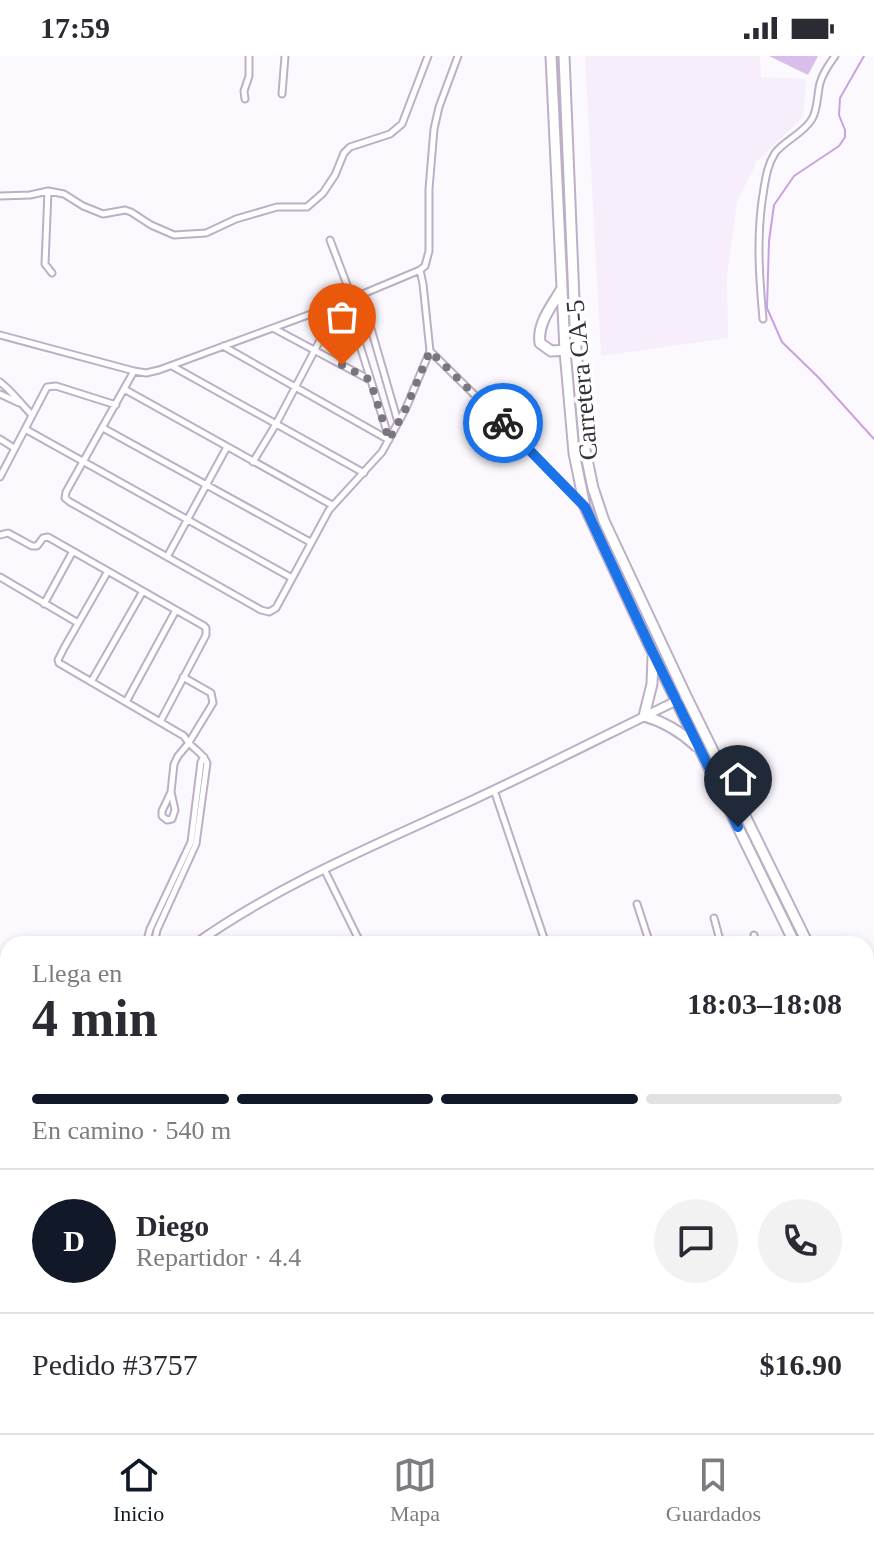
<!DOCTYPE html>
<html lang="es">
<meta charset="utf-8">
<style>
:root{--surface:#fff;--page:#f2f2f3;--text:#2b2b33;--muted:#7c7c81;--line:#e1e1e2;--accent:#111827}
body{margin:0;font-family:"Times New Roman",serif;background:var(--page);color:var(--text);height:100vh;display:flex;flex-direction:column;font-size:30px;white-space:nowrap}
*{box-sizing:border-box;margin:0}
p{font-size:26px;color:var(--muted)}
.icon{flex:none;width:44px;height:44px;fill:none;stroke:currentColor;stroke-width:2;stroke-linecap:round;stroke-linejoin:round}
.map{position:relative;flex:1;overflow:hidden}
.side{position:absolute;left:0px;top:880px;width:874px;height:498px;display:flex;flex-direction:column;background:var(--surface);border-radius:24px 24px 0 0;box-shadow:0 4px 12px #0003}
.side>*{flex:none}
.pin{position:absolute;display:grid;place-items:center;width:68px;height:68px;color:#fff;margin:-82px -34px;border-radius:50% 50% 50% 0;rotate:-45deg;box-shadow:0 0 8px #0007}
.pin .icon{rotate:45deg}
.courier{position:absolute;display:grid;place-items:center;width:80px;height:80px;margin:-40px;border:6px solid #1a73e8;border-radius:50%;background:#fff;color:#222;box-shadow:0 2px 10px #0007}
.head em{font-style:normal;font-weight:700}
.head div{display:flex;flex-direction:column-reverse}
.head{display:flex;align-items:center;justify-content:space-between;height:136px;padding:0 32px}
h1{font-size:52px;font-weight:700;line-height:60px}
.bar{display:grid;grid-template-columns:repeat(4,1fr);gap:12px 8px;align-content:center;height:96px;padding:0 32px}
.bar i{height:10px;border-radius:6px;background:var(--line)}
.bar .selected{background:var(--accent)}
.bar p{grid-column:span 4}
.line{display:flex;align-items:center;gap:20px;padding:0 32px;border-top:2px solid var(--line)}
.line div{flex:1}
.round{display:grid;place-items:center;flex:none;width:84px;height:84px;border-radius:42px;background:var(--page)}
.status{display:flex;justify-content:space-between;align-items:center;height:56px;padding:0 40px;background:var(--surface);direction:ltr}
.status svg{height:22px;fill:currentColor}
.dock{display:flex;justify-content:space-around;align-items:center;height:112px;border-top:2px solid var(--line);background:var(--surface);font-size:22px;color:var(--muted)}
.dock a{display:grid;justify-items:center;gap:4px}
.dock .selected{color:var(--accent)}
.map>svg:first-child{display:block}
.built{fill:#f6eefb}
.green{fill:#d9beeb}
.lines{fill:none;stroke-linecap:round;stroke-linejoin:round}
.stream{stroke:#c8a2e0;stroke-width:2}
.minor-casing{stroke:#bdafc6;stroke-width:9}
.secondary-casing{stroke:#bdafc6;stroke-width:11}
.trunk-casing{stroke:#bdafc6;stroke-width:13}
.minor{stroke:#fff;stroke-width:5}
.secondary{stroke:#fff;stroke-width:7}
.trunk{stroke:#fff;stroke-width:9}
.done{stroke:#7b767e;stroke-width:8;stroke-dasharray:0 14.4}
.route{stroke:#1a73e8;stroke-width:10}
.labels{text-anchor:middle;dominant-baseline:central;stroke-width:7;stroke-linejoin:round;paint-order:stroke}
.street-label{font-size:26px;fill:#352f39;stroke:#fff}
</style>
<div class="status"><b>17:59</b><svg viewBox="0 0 49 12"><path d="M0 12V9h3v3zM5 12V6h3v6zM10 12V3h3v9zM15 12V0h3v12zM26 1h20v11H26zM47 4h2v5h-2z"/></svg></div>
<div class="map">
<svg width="874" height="1377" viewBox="0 0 874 1377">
<rect width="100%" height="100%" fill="#fcf9fe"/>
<!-- built -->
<path class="built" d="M585,0H760L761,21L806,23L803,61L757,105L737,146L727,221L728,282L601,300Z"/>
<!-- green -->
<path class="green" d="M769,0H818L808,19Z"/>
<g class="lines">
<!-- stream -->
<path class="stream" d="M864,0L840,42L839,59L845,74V81L839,90L794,120L774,149L769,185L767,252L782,286L818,321L874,383"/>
<!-- minor casing -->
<g class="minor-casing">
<path id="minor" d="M458,0L439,51L434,73L429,133V195L425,210L420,214L423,228L430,295L499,363L582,448
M282,38L285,0
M245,43L244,35L249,20V0
M48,135L45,208L52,217
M0,140L30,139L48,135L64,138L83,150L103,158L125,154L131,156L151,169L174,179L206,177L236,163L277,151H307L323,137L335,119L344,97L350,91L390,78L402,68L428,0
M330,184L352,242
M361,238L398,366
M346,245L389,382
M763,263C759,219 756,177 764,132C766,120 768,108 775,97C785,84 803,78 812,63C818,53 817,39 820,27C823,17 829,8 835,0
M273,272L370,324
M0,279L134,315L146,317L159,314L346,245L420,214
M223,290L389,384
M172,310L364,417
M134,315L66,436L65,442L70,446L261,554L269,556L276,552L329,454L382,396L406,352L430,295
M0,326C13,336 21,348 32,359
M124,333L332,449
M0,338L19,347
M103,372L310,486
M25,373L292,522
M0,383L14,392
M253,406L276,368L339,248
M0,421L47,331L56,330L116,349
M0,479L8,477L32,490H37L43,482L48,481L204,570L206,572V579L160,666
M167,501L227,391
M108,515L64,592L58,604L59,607L184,680C190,692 202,695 207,707L196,788L157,874L154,888
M0,521L78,567
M44,548L73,495
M91,626L143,535
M126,646L176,554
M494,734L546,888
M171,736L162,755V760L167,764L172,763L175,754L171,736L174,708L178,700L188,688L213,647L211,637L183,621
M324,813L361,888
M637,848L650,888
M714,862L721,888
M754,879L756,888
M146,888L150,873L191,786L201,706L204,701
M866,1115L874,1133
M866,1163L874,1160
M866,1196V1197
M866,1283L874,1278
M742,1370L744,1377
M750,1370L752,1377
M796,1370L798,1377
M662,1377L677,1370
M840,1377L853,1371"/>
</g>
<!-- secondary casing -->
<g class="secondary-casing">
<path id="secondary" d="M195,888C281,827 380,787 475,743C544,711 610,677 678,644
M0,1022L8,1016"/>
</g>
<!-- trunk casing -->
<g class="trunk-casing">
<path id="trunk" d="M551,0L565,295L574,397L585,451L651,593L795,888
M564,0L576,293L585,394L593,432L604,465L686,640L808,888
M561,234C552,250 537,267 540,287L551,295L568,294
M653,601L652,628L644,660C665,666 680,675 696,690
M866,1010L874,1027
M866,1035L874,1052"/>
</g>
<!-- minor -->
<use href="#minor" class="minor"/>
<!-- secondary -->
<use href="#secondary" class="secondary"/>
<!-- trunk -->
<use href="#trunk" class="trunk"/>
</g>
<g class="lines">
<!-- done -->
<path class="done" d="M342,309L370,324L389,384L406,352L430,295L503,367"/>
<!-- route -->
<path class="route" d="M503,367L585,451L651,593L738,771"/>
</g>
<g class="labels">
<!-- street labels -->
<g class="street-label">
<text transform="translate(582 324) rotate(-95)">Carretera CA-5</text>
</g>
</g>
</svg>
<div class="pin" style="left:342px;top:309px;background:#ea580c"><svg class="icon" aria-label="bag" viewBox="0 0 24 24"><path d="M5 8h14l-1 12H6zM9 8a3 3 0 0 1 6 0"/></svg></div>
<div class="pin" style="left:738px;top:771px;background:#1f2937"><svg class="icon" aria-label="home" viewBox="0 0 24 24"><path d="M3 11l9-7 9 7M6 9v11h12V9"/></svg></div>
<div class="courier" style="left:503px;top:367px"><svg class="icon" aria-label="bike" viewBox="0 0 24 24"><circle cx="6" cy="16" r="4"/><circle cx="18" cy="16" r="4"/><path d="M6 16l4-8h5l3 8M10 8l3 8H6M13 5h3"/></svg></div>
<section class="side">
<div class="head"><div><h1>4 min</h1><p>Llega en</p></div><em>18:03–18:08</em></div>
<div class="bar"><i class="selected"></i><i class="selected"></i><i class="selected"></i><i></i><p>En camino · 540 m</p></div>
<div class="line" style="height:144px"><b class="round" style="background:var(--accent);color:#fff">D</b><div><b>Diego</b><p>Repartidor · 4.4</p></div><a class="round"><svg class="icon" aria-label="chat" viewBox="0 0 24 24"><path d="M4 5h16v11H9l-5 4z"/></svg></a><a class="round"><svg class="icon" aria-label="phone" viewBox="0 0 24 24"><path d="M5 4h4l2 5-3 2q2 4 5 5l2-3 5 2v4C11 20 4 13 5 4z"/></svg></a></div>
<div class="line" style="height:104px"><div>Pedido #3757</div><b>$16.90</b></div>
</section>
</div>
<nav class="dock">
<a class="selected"><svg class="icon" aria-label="home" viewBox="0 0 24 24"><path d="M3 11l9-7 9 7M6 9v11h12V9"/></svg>Inicio</a>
<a><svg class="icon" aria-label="map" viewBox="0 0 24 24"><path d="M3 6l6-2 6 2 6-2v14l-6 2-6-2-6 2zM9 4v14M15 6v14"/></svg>Mapa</a>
<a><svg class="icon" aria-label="saved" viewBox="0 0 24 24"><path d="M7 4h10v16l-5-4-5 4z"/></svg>Guardados</a>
</nav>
